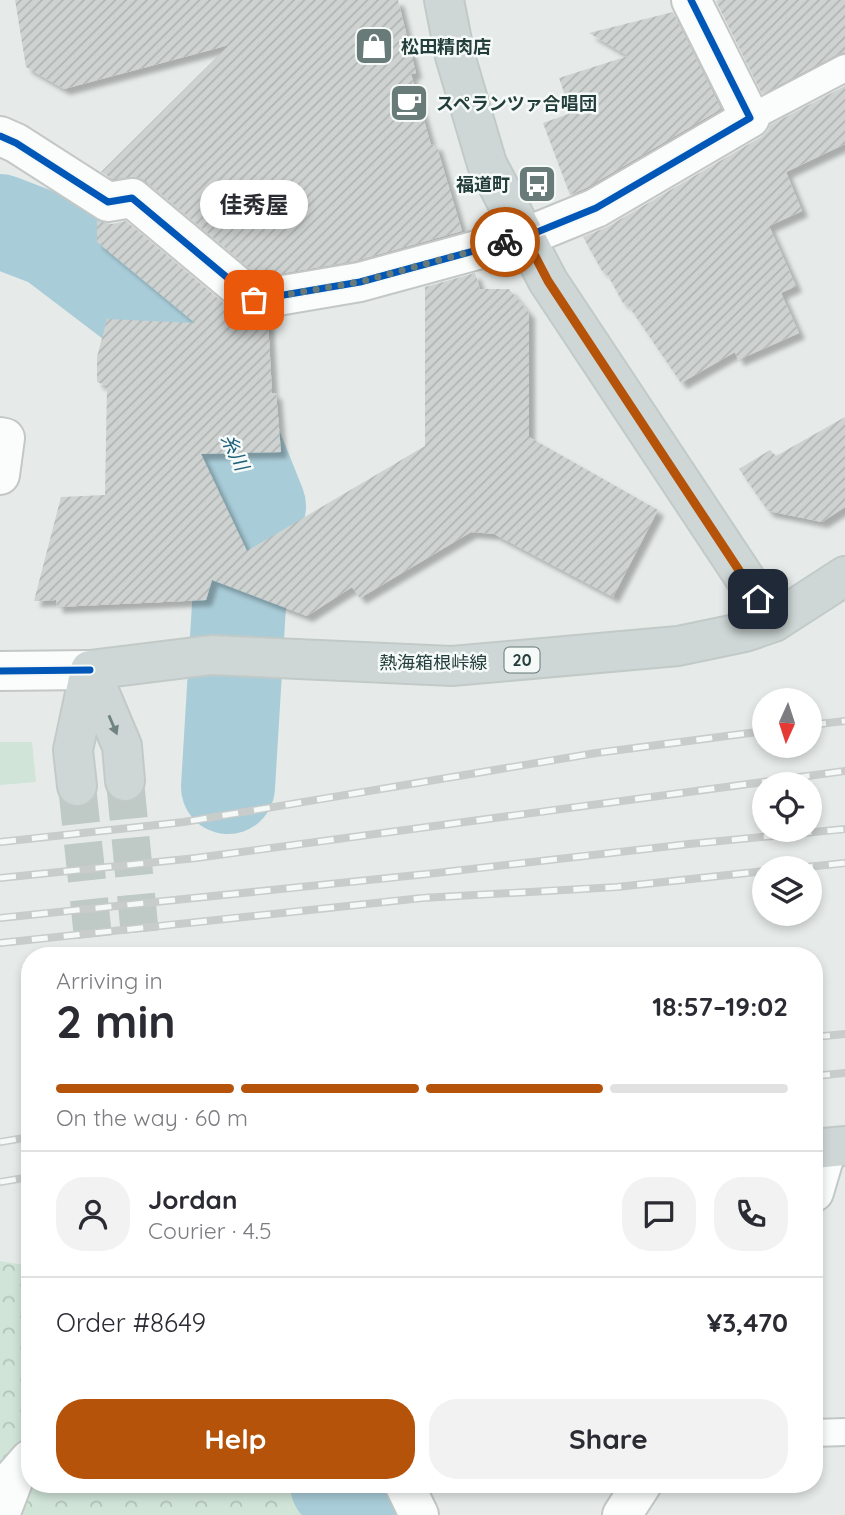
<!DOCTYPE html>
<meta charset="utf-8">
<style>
:root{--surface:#fff;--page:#f2f2f3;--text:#2b2b33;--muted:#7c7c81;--line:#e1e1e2;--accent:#b45309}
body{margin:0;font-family:Quicksand,"Noto Sans JP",sans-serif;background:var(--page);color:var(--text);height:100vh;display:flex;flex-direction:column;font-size:26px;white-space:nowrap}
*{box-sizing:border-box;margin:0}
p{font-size:23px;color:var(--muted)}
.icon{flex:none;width:38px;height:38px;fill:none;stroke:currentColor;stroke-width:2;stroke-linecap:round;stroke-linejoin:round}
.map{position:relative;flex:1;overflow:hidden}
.drawer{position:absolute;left:21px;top:947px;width:802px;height:546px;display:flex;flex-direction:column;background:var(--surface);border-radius:28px;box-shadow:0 4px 10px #0003}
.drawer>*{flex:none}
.needle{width:46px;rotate:183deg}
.tools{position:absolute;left:752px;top:688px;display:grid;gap:14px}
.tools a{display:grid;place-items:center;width:70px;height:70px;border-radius:50%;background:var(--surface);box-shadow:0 4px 10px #0003;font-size:35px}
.pin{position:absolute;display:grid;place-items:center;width:60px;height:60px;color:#fff;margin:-30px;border-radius:14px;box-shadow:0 4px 10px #0006}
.courier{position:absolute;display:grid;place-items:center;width:70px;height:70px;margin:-35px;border:5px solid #b45309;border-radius:50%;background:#fff;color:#222;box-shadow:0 2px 9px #0007}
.bubble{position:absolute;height:49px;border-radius:24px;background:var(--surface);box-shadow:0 4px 10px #0003;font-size:23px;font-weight:700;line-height:49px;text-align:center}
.overview em{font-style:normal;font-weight:700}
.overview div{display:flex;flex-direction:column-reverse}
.overview{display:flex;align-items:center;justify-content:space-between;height:119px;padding:0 35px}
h1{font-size:46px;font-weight:700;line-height:52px}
.bar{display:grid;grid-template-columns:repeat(4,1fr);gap:10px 7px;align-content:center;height:84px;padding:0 35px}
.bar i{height:9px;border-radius:5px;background:var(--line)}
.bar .on{background:var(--accent)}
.bar p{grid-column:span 4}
.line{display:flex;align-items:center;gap:18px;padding:0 35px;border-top:2px solid var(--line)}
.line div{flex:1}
.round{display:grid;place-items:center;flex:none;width:74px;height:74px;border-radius:28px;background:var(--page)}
.cta{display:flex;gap:14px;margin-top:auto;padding:14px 35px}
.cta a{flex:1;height:80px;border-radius:28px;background:var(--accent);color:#fff;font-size:28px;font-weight:700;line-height:80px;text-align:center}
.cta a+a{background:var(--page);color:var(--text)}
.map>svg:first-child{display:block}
.green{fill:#d0e4d8}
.forest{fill:url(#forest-crowns)}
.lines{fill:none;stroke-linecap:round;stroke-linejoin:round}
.river{stroke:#a8ccd8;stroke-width:94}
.building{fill:url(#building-hatch);filter:url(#shadow)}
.primary-tunnel{stroke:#bfc9c6;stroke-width:38;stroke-dasharray:38 19;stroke-linecap:butt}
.service-casing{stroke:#c3c8c6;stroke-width:30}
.minor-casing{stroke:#c3c8c6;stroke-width:42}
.tertiary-casing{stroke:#c3c8c6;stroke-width:42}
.primary-casing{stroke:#c2cac8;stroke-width:42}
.service{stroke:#fbfcfc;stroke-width:26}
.minor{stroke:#fbfcfc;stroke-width:38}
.tertiary{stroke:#fbfcfc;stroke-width:38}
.primary{stroke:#ced7d5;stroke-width:38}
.rail-casing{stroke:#c8cccb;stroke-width:8}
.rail{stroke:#f5faf8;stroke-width:5;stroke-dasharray:16;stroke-linecap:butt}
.cycleway-casing{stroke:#f5faf8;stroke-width:11}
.cycleway{stroke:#0057b8;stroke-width:7}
.oneway{fill:#708380}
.done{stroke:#687b78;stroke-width:7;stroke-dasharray:0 12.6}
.route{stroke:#b45309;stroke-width:9}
.labels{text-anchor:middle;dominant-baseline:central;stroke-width:5;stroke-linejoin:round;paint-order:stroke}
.shield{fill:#f5faf8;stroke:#637774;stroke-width:2}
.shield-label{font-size:16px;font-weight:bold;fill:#243f3b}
.poi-label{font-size:18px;font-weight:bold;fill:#243f3b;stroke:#f5faf8;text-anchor:start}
.street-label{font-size:18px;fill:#243f3b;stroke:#f5faf8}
.water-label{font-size:19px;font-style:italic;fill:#1f607a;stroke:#f5faf8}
</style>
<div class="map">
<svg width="845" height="1515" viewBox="0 0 845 1515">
<defs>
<pattern id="forest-crowns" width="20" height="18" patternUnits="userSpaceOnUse" patternTransform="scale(1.75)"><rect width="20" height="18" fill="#d0e4d8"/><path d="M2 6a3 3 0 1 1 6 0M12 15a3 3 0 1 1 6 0" fill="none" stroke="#b2c5ba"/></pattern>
<pattern id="building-hatch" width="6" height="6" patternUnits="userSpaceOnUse" patternTransform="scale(1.75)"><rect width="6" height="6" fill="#ced2d1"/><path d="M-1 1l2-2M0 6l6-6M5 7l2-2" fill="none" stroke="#b1b5b4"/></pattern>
<filter id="shadow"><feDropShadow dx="6" dy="6" stdDeviation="2" flood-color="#0004"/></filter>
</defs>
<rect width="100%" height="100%" fill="#e6ebe9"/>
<!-- green -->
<path class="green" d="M0,742H32L36,782L0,785Z"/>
<!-- forest -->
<path class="forest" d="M0,1261L30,1266V1484H319L341,1515H0Z"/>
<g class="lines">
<!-- river -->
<path class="river" d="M0,221L52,241L165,327L237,451L259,506L239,605L228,787
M337,1484L361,1511L362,1515"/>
</g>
<!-- building -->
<path class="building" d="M15,0H398L416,73L411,74L431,145L436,144L462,231L355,261L260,277L146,181L137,177L113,179L101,172L229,45L64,89L26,67Z
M719,0H845V52L838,54L762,94L716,1Z
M673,12L721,109L586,188L570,195L543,123L571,113L559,78L628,56L589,33Z
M845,86V144L786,172L802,211L769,226L796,286L781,293L799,333L738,360L735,352L681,383L626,302L623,303L605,270L602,271L583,237L607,227L761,137L768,130L770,125Z
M97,221L112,224L126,221L240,317L249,321L268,320L272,393H276L281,452L201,454L247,551L425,446V287L475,273L480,289H509L529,313V437L658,510L613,597L494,534L471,532L360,598L352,587L307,616L212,580L206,600L57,607L56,600L34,601L61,497L105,495L107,386L97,382V357L107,319L195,323L97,242Z
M845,417V507L822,522L768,511L739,469L770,450L776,456Z"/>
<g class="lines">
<!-- primary-tunnel -->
<path class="primary-tunnel" d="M125,781L142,956
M77,786L95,956"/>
<!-- service casing -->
<g class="service-casing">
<path id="service" d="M750,118L845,68
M814,1433L845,1432"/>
</g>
<!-- minor casing -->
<g class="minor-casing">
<path id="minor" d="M0,136L16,143L108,202L132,198L254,300L360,282L525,237L596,208L750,118L691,0
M0,437L5,438L0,475
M814,1192L827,1148
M0,1515L15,1476L30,1459
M622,1515L642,1484"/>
</g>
<!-- tertiary casing -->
<g class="tertiary-casing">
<path id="tertiary" d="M0,671L90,670
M404,1484L419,1515"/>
</g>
<!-- primary casing -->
<g class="primary-casing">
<path id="primary" d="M444,0L455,56L487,164L548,281L774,622
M90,670L211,655L452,666L678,646L745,632L774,622L845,576
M90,670L122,746L125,781
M77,786L73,750L90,670
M814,1149L845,1146"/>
</g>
<!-- service -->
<use href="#service" class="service"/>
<!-- minor -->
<use href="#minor" class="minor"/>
<!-- tertiary -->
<use href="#tertiary" class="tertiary"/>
<!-- primary -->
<use href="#primary" class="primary"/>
<!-- rail casing -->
<g class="rail-casing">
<path id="rail" d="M810,725L845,721
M0,842L184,822L596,753L765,731
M797,868L845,863
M0,878L196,858L845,771
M0,918L427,874L689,844L845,829
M0,943L422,898L617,887L765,871
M814,1037L845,1034
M814,1076L845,1073
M0,1142L30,1137
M0,1182L30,1177"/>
</g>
<!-- rail -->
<use href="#rail" class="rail"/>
<!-- cycleway casing -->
<g class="cycleway-casing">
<path id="cycleway" d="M0,136L16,143L108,202L132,198L254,300L360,282L525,237L596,208L750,118L691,0
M0,671L90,670"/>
</g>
<!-- cycleway -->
<use href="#cycleway" class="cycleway"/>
</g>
<!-- one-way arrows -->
<defs><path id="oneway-solid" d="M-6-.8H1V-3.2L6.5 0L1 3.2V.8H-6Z" transform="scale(1.75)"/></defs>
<use class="oneway" href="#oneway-solid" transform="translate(113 725) rotate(67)"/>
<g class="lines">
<!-- done -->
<path class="done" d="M254,300L360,282L505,242"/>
<!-- route -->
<path class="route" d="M505,242L525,237L548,281L758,599"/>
</g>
<!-- icons -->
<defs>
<g id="shop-square" transform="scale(2.0125)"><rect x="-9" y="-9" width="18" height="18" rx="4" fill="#687b78" stroke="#f5faf8"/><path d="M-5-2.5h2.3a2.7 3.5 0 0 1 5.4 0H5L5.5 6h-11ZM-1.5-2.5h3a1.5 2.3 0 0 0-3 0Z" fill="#fff"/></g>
<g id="cafe-square" transform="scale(2.0125)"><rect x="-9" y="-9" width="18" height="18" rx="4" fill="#687b78" stroke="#f5faf8"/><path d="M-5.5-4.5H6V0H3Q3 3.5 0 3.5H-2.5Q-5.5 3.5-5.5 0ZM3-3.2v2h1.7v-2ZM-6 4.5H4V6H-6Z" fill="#fff"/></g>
<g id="bus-square" transform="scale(2.0125)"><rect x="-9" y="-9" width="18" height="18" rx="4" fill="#687b78" stroke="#f5faf8"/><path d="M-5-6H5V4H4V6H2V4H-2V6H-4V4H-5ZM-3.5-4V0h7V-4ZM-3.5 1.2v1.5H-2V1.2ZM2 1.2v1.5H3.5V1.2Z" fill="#fff"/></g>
</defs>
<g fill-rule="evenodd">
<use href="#shop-square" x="374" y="46"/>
<use href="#cafe-square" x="409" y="103"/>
<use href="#bus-square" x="537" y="184"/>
</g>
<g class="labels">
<!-- shield labels -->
<rect class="shield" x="504.5" y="647.5" width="35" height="25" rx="5"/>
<g class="shield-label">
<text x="522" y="660">20</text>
</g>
<!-- poi labels -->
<g class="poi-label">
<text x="401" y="46">松田精肉店</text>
<text x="436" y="103">スペランツァ合唱団</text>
<text x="510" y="184" text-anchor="end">福道町</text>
</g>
<!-- street labels -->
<g class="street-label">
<text x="433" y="662">熱海箱根峠線</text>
</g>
<!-- water labels -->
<g class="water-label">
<text transform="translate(235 452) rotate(64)">糸川</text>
</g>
</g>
</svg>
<div class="tools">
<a><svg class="needle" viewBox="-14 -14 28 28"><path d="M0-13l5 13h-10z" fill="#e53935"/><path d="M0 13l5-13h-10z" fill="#7c7c81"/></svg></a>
<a><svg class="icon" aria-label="locate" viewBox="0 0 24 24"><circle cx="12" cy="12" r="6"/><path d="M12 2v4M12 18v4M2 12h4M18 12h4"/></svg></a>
<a><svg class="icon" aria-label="layers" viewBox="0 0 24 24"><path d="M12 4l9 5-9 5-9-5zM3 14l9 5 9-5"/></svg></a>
</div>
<div class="pin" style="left:254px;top:300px;background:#ea580c"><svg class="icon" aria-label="bag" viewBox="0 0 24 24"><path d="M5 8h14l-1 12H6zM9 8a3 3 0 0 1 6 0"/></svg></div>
<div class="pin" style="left:758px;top:599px;background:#1f2937"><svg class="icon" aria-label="home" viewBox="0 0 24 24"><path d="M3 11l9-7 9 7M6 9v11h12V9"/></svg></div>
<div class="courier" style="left:505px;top:242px"><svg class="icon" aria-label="bike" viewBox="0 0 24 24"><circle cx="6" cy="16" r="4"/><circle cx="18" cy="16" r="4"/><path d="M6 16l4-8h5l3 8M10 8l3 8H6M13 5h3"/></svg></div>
<div class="bubble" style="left:200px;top:180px;width:108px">佳秀屋</div>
<section class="drawer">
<div class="overview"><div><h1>2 min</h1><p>Arriving in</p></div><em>18:57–19:02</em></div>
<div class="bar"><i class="on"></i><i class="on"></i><i class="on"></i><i></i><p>On the way · 60 m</p></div>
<div class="line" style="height:126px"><a class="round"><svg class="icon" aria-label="person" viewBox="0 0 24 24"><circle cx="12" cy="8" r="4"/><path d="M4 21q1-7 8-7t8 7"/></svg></a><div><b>Jordan</b><p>Courier · 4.5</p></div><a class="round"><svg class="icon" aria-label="chat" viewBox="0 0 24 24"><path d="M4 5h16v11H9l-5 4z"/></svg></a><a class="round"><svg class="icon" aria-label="phone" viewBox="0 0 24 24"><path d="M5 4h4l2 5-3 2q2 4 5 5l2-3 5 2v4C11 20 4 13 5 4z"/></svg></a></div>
<div class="line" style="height:91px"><div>Order #8649</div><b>¥3,470</b></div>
<div class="cta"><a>Help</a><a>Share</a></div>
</section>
</div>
